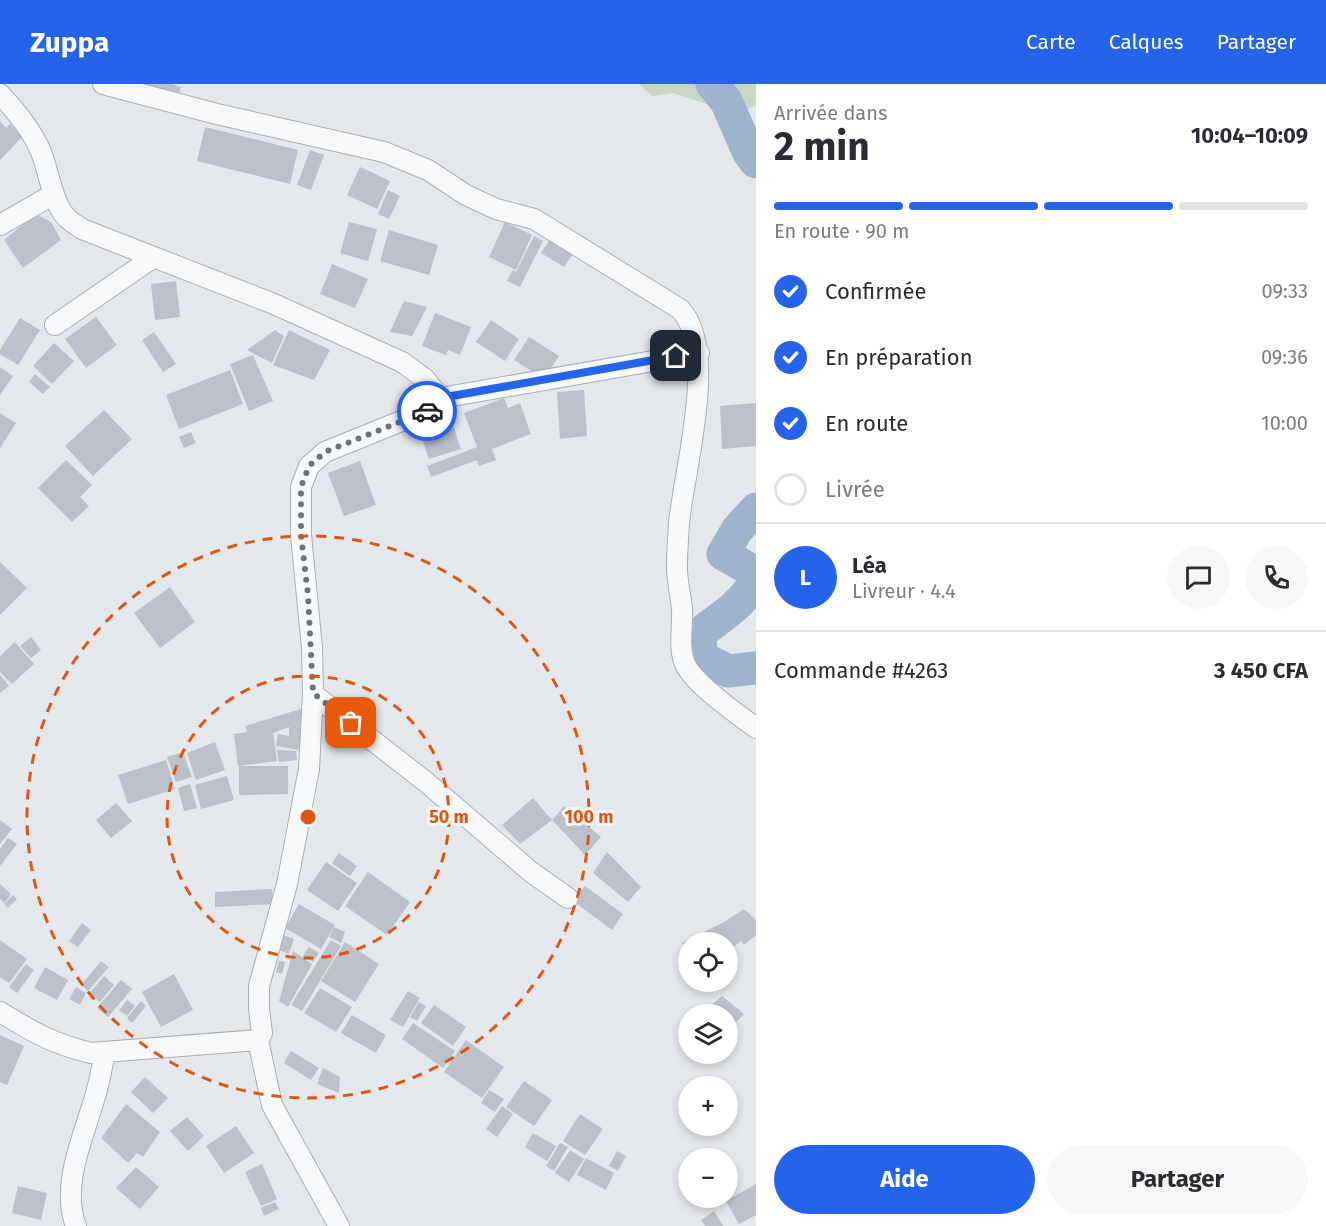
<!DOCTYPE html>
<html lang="fr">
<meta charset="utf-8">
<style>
:root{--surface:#fff;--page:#f7f7f7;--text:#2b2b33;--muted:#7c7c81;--line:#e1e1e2;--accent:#2563eb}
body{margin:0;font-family:"Fira Sans",sans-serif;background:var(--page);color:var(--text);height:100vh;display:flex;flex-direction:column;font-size:22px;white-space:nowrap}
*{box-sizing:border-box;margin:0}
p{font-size:20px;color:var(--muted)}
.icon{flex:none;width:33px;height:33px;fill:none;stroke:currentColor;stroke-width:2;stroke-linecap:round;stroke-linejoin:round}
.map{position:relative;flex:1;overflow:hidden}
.side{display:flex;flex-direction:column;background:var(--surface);width:570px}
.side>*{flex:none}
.fabs{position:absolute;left:678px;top:848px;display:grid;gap:12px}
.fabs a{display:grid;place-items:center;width:60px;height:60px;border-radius:50%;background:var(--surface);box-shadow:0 3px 9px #0003;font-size:30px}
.pin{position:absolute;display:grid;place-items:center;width:51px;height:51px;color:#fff;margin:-26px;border-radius:12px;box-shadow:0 3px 9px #0006}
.courier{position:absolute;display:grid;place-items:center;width:60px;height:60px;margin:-30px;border:4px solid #2563eb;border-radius:50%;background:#fff;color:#222;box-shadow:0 2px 8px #0007}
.summary em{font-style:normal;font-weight:700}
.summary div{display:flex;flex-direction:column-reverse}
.summary{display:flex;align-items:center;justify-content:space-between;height:102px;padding:0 18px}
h1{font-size:39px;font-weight:700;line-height:45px}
.bar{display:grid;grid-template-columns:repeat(4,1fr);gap:9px 6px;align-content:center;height:72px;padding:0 18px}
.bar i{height:8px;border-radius:4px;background:var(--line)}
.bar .active{background:var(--accent)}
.bar p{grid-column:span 4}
.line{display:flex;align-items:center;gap:15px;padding:0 18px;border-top:2px solid var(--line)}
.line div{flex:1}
.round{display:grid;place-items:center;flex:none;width:63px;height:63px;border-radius:32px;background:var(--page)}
ol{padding:0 18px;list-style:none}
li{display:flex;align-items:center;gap:18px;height:66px}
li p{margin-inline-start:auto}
li .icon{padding:6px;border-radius:50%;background:var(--accent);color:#fff;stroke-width:4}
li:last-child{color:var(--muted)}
li i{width:33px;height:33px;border:3px solid var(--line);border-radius:50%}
.primary-button{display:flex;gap:12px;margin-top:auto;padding:12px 18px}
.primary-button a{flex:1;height:69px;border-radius:36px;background:var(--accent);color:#fff;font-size:24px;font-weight:700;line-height:69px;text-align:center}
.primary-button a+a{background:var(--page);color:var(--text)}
header{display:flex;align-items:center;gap:36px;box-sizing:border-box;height:84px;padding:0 30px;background:var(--accent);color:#fff}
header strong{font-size:28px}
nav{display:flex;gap:33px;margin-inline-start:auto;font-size:21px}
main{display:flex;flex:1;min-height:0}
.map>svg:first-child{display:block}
.green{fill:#c9d6c5}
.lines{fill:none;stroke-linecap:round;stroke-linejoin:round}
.river{stroke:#9fb4cc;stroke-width:33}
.building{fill:#bbc0ca}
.street-casing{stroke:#a9aeb7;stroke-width:22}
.street{stroke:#f7f8fa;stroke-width:20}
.done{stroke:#6c737f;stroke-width:6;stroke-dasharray:0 10.8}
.route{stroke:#2563eb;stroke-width:8}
.ring{fill:none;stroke:#df570f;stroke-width:3;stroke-dasharray:10 8}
.centre{fill:#df570f;stroke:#f4f6f9;stroke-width:3}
.ring-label{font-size:18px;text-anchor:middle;font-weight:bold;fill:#df570f;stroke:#f4f6f9;stroke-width:6;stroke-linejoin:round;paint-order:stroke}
</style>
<header>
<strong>Zuppa</strong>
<nav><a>Carte</a><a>Calques</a><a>Partager</a></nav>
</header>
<main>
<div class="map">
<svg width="756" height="1142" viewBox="0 0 756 1142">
<rect width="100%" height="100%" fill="#e4e7ec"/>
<!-- green -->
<path class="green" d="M639,0H756V22L734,29L673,9L652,12Z"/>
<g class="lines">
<!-- river -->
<path class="river" d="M712,0L726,17L749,69L756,78
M756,425L737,446L723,470L756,489
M756,497C741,521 723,532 700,549L701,573L728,587L756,584"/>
</g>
<!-- building -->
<path class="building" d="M139,0H172L181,3L178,13Z
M0,37L6,44L10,40L22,53L0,76Z
M205,43L298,66L290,100L197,77Z
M310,66L324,71L311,106L297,101Z
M360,83L390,97L377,125L347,111Z
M388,106L400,112L389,135L378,130Z
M36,130L51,138L61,156L23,184L4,156Z
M349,138L377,145L368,177L340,169Z
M505,138L532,151L516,186L489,173Z
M389,146L438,161L429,191L380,177Z
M534,152L543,157L520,203L507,197L513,186L516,188Z
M549,157L572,171L564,183L541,169Z
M332,180L368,195L355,224L320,210Z
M176,197L180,233L155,236L151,200Z
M404,217L427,223L412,252L390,248Z
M435,229L471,243L460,271L448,266L446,271L422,262Z
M96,233L117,261L86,284L65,255Z
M20,234L40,246L18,281L0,270V266Z
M491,236L519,255L505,277L476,258Z
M275,246L284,252L272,279L247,266Z
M289,246L330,266L314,296L273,281Z
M154,248L176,280L163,288L142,256Z
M529,253L559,272L544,295L514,276Z
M54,259L74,277L52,300L33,282Z
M253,271L273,317L249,327L230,280Z
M0,283L13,292L0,311Z
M230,286L243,320L179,345L166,311Z
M35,290L50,303L43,310L29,298Z
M584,306L587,352L560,355L557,308Z
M504,314L508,324L520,319L531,350L492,365L496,376L479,382L477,376L431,393L427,382L477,363L464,329Z
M756,319V362L722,365L720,322Z
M104,326L132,355L93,392L65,362Z
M0,329L16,339L0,364Z
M452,338L461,365L429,375L420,349Z
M191,348L196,359L184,364L179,353Z
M66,376L92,401L80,413L89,422L72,438L38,404Z
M360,377L376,421L344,432L328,389Z
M0,478L27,504L0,531Z
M170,503L195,538L160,564L134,529Z
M31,553L41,566L31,574L20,562Z
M15,558L34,580L12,600L0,588V572Z
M0,591L9,602L0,609Z
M304,624L300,666L276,662L278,650L289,652V643L273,649L277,677L238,682L234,650L247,648L245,642Z
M215,658L225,686L196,696L187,669Z
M277,666L296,667L297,676L279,678Z
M183,668L192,693L176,698L167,673Z
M166,676L175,705L128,720L118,691Z
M239,682H288V710L239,711Z
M227,692L234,716L201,725L195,701Z
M190,700L197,724L184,727L178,704Z
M533,714L552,736L564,722L601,753L585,771L552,736L520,760L502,741Z
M116,719L132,737L111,754L96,736Z
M0,736L12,745L0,760Z
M8,754L17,760L0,782V765Z
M607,768L641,803L628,818L593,789Z
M339,769L357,782L350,792L332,779Z
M326,778L357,799L338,827L307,806Z
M368,788L410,818L387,851L345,822Z
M0,800L11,810L4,819L0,815Z
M585,802L623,830L612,846L573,817Z
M272,805L273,820L215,823V808Z
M13,811L17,815L8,824L4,820Z
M299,820L335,841L321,865L285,844Z
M744,825L756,836V851L744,861L741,857L728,867V858H688V867L682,859L724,838Z
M82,839L91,846L78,863L69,857Z
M334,843L345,848L341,859L329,853Z
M283,851L294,855L289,870L278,866Z
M0,856L27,875L9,899L0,893Z
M331,856L341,862L302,927L291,921Z
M345,858L379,880L355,918L321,897Z
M309,863L319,869L313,878L303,872Z
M293,867L312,880L288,923L279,917Z
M101,877L109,883L88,907L81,901Z
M279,877L285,878L282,890L276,888Z
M26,880L34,886L17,909L9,903Z
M45,883L68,896L57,916L34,904Z
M174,890L193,926L161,943L142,908Z
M104,892L114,901L100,918L90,909Z
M121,896L132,905L108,933L97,924Z
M76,903L86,909L80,921L69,915Z
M320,904L352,923L336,948L304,929Z
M408,907L420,914L403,943L390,936Z
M722,912L744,930L728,946V930H700Z
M127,916L135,922L127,932L119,926Z
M141,917L146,922L132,939L127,934Z
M419,918L426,922L417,937L410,933Z
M434,921L466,943L453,962L421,939Z
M352,931L386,951L376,969L341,949Z
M413,939L455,967L443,984L402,955Z
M0,951L24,962L7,1001L0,998Z
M466,956L504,983L482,1014L444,988Z
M291,967L319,984L311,996L284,979Z
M323,984L340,993L339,1009L317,1000Z
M145,993L168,1014L153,1029L131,1008Z
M524,997L552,1016L534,1042L506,1023Z
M489,1006L504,1015L495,1028L481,1019Z
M126,1020L160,1048L143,1073L137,1069L128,1079L101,1054Z
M502,1022L513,1030L497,1053L486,1045Z
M580,1030L603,1045L585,1071L563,1057Z
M187,1033L204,1052L188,1067L170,1047Z
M236,1042L254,1069L224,1089L206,1062Z
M533,1049L556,1062L547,1077L525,1063Z
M560,1059L568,1063L554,1087L546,1082Z
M570,1066L584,1075L569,1098L555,1089Z
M617,1067L626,1072L618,1087L609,1082Z
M586,1074L614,1089L606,1106L577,1091Z
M262,1080L277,1115L261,1122L245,1088Z
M136,1083L159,1103L140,1125L116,1104Z
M756,1100V1131L739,1140L726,1117Z
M18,1102L47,1109L41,1136L12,1129Z
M275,1118L279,1125L264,1132L261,1124Z
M714,1127L723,1142H705L701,1136Z"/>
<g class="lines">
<!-- street casing -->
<g class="street-casing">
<path id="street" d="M103,0L217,30L384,68L428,86L466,111L496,125L534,135L680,225C719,266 684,386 679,439C678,454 677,469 677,484C677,498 681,512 682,525C683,543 678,563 685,580C694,600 737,630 756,644
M0,10C16,27 32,46 41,68C49,87 52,119 67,134C71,138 77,141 82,145L274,220L402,278L425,295L433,305L435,315L426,327L325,368L309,382L301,403V451L312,564L313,610L309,685L287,800L259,902V925L262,949L258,956L91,969C53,960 33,948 0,928
M0,141L54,110
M55,241L154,173
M435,315L699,269
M313,610L426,698L531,788L568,814
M258,956L272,1021L339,1142
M76,1142C60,1100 85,1050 96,1009C100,996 102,982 105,968"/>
</g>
<!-- street -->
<use href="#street" class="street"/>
</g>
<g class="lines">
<!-- done -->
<path class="done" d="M351,639L313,609L308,511L301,451V403L309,382L325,368L427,327"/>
<!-- route -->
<path class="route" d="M427,327L435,315L676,272"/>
</g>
<!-- distance rings -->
<g class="ring">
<circle cx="308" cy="733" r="141"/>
<circle cx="308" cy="733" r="281"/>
</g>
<circle cx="308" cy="733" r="9" class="centre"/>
<g class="ring-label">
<text x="449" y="739">50 m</text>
<text x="589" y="739">100 m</text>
</g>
</svg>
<div class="fabs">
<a><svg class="icon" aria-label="locate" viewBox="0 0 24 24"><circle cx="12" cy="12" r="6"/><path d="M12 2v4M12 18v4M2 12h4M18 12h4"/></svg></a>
<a><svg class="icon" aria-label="layers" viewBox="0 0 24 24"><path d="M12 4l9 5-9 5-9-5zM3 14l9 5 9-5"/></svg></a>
<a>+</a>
<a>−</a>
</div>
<div class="pin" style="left:351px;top:639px;background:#ea580c"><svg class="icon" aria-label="bag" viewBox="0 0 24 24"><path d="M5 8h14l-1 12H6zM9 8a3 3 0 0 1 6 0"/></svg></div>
<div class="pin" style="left:676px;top:272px;background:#1f2937"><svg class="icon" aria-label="home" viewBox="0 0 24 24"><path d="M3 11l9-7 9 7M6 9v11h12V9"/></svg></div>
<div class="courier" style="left:427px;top:327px"><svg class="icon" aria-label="car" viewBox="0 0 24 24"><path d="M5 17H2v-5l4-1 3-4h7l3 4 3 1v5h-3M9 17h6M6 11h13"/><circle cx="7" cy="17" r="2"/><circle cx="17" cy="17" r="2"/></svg></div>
</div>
<section class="side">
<div class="summary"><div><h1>2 min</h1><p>Arrivée dans</p></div><em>10:04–10:09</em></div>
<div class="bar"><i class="active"></i><i class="active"></i><i class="active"></i><i></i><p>En route · 90 m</p></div>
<ol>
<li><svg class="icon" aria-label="check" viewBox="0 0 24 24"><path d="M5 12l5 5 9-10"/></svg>Confirmée<p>09:33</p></li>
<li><svg class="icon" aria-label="check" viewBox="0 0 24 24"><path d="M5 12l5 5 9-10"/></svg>En préparation<p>09:36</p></li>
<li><svg class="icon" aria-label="check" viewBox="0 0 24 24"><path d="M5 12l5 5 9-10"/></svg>En route<p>10:00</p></li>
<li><i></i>Livrée</li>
</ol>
<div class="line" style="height:108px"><b class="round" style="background:var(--accent);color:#fff">L</b><div><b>Léa</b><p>Livreur · 4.4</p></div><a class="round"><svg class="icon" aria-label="chat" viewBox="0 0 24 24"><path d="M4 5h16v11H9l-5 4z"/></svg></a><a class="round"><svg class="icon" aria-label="phone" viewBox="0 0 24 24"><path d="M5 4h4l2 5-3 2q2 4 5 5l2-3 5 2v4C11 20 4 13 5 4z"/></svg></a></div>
<div class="line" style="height:78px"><div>Commande #4263</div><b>3 450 CFA</b></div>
<div class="primary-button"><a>Aide</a><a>Partager</a></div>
</section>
</main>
